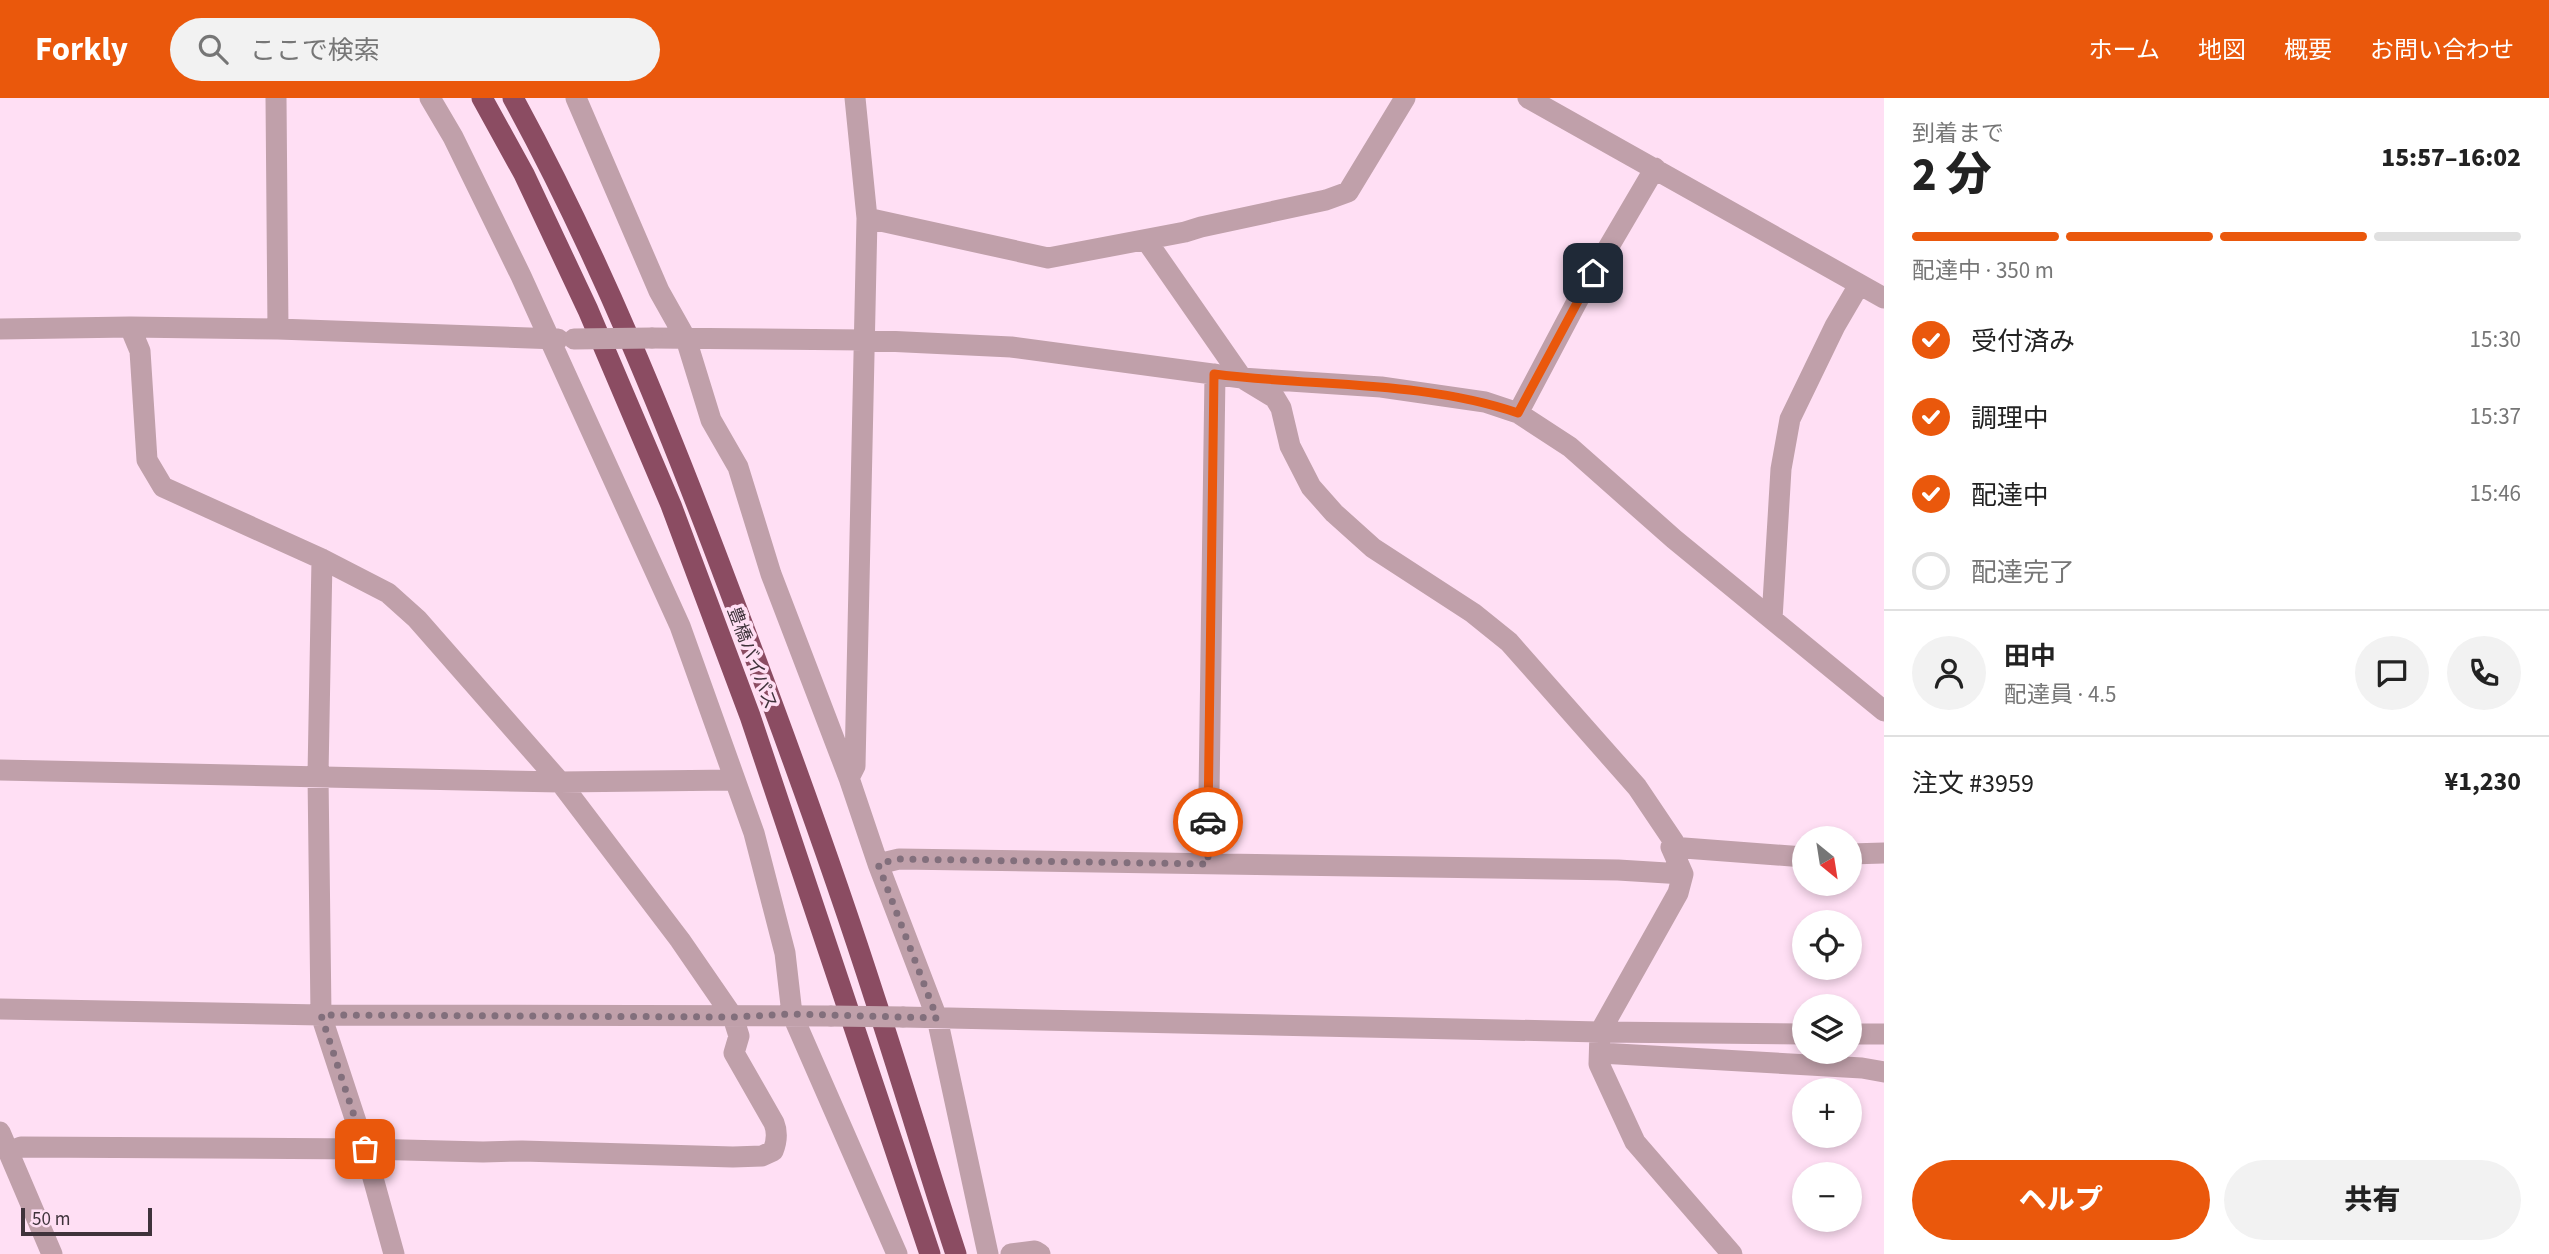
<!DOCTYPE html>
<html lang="ja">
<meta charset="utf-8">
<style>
:root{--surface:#fff;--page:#f2f2f2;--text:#222;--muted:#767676;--line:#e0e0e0;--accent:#ea580c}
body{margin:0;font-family:"Source Sans 3","Noto Sans JP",sans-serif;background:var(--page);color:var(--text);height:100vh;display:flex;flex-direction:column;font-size:26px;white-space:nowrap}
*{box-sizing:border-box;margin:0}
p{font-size:23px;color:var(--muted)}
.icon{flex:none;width:38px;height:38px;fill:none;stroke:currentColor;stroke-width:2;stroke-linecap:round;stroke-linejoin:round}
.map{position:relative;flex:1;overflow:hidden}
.details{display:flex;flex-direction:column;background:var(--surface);width:665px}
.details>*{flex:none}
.needle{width:46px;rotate:150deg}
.buttons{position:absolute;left:1792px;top:728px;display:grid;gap:14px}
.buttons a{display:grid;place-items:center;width:70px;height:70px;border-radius:50%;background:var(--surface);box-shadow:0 4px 10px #0003;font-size:35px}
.scale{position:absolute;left:21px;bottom:18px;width:131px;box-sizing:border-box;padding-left:7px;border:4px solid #3f333b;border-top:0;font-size:19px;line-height:24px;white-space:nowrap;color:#3f333b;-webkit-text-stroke:5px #ffdff4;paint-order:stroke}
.pin{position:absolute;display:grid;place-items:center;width:60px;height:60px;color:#fff;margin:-30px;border-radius:14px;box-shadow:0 4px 10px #0006}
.courier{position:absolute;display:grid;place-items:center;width:70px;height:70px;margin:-35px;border:5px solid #ea580c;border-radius:50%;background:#fff;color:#222;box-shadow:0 2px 9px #0007}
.summary em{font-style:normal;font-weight:800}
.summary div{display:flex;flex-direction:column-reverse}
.summary{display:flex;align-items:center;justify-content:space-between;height:119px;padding:0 28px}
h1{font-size:46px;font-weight:800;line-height:52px}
.bar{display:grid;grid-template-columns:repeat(4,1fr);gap:10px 7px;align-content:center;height:84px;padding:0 28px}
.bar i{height:9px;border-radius:5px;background:var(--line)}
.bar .on{background:var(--accent)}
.bar p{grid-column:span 4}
.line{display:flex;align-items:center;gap:18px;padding:0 28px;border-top:2px solid var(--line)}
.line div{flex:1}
.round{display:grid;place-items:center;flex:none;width:74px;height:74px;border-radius:37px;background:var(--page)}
ol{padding:0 28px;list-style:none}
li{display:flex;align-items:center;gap:21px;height:77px}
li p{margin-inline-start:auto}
li .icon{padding:7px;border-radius:50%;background:var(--accent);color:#fff;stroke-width:4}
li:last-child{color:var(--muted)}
li i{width:38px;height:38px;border:4px solid var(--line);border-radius:50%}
.button{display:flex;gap:14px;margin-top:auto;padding:14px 28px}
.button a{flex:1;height:80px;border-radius:42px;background:var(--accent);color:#fff;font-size:28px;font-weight:800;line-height:80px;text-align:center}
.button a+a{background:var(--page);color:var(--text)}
header{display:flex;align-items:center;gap:42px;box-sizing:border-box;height:98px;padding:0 35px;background:var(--accent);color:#fff}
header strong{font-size:33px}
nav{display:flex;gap:38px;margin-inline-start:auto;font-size:24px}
.search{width:490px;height:63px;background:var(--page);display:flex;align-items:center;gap:18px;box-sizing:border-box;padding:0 24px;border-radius:38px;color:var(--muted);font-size:26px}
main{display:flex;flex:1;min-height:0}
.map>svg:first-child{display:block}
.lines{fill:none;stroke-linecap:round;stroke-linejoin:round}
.minor{stroke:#c0a0aa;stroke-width:21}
.highway{stroke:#8b4c62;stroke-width:21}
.minor-bridge{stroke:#c0a0aa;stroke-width:21}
.done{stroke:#826f7c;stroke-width:7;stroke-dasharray:0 12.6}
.route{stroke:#ea580c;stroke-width:9}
.labels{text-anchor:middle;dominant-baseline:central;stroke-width:7;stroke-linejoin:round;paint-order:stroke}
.street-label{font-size:18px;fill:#3f333b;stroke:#ffdff4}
</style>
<header>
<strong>Forkly</strong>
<div class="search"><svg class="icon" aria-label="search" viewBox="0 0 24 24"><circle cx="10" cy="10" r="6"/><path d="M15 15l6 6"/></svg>ここで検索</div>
<nav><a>ホーム</a><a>地図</a><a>概要</a><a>お問い合わせ</a></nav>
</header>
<main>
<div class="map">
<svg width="1884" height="1156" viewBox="0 0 1884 1156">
<rect width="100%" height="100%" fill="#ffdff4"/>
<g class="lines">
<!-- minor -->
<path class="minor" d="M276,0L278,231
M430,0L453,39L521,178L680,528L754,735L785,855L792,916L897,1156
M576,0L659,193L686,241L711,322L738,369L771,476L849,680L878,766L937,920L988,1156
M1528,0L1884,200
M867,120L1048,160L1185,134L1201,129L1326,102L1348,94L1405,0
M1146,142L1242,280L1275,300L1281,310L1290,348L1311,389L1334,415L1373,450L1473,515L1509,544L1637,689L1674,744L1671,749L1683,776L1678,795L1600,934L1599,966L1635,1044L1732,1156
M0,231L130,229L278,231L558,241
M652,240L864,242L1011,249L1242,280L1381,289L1485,304L1518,315L1570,349L1674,441L1884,613
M1518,315L1581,196L1655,70
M322,461L318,677L321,917L365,1051L394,1156
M1772,521L1781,371L1790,321L1835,228L1859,187
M0,672L560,684L734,682
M849,680L855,668L867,120L855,0
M1671,749L1804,759
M1850,756L1884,755
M878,766L899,761L1618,772L1683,776
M1208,766L1215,276
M0,911L321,917L831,918
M903,919L1600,934L1804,936
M1850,936H1884
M1600,955L1862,970L1884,974
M0,1034L52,1156
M8,1054L21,1049L365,1051L483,1054L522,1053L733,1059L762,1058L773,1053C777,1043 778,1035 774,1025L734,955L739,938L733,919L680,842L560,684L417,521L388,495L322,461L163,389L147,362L140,253L130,229
M1011,1156L1035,1153L1040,1156"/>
<!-- highway -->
<path class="highway" d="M482,0L524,76L588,212L671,407L750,618L930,1156
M513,0C599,157 668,328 731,496C782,630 831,764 875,901C903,986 928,1071 956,1156"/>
<!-- minor-bridge -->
<path class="minor-bridge" d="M574,241L652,240
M831,918L903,919"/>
</g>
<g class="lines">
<!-- done -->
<path class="done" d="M365,1051L321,917L733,919L792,916L937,920L878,766L899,761L1208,766V724"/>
<!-- route -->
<path class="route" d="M1208,724L1214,276C1315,289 1421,282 1518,315L1593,175"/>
</g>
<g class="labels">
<!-- street labels -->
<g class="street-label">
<text transform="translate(752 560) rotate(69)">豊橋バイパス</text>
</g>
</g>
</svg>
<div class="buttons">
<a><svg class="needle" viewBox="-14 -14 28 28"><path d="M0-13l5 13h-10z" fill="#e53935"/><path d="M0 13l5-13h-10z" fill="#767676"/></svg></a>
<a><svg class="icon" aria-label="locate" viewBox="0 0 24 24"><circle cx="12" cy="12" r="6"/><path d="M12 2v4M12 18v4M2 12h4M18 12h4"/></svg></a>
<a><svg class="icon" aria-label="layers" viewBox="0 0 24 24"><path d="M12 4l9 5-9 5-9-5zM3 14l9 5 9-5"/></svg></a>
<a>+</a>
<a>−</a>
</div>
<div class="scale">50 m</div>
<div class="pin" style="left:365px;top:1051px;background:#ea580c"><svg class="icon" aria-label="bag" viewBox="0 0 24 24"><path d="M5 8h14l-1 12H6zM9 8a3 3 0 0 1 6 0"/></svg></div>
<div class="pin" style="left:1593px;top:175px;background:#1f2937"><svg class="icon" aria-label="home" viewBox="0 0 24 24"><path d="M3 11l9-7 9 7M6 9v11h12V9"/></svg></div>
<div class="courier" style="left:1208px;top:724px"><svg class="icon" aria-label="car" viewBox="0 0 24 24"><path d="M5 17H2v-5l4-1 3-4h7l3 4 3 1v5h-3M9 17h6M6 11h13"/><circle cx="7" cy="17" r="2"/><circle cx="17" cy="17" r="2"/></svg></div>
</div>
<section class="details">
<div class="summary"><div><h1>2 分</h1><p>到着まで</p></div><em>15:57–16:02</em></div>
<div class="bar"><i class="on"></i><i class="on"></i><i class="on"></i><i></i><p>配達中 · 350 m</p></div>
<ol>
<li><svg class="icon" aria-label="check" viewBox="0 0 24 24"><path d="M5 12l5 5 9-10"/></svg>受付済み<p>15:30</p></li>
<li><svg class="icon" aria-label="check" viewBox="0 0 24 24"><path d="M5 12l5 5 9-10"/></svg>調理中<p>15:37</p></li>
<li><svg class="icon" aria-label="check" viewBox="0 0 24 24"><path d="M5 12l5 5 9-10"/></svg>配達中<p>15:46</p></li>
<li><i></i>配達完了</li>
</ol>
<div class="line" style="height:126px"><a class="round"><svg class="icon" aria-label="person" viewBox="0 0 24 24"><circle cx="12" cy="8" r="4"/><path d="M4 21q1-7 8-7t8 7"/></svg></a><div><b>田中</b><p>配達員 · 4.5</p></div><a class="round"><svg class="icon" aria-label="chat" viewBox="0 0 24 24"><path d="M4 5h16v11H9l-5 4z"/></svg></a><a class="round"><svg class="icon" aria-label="phone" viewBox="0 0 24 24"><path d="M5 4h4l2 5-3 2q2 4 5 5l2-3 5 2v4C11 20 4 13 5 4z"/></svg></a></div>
<div class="line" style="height:91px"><div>注文 #3959</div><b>¥1,230</b></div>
<div class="button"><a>ヘルプ</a><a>共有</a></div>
</section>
</main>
